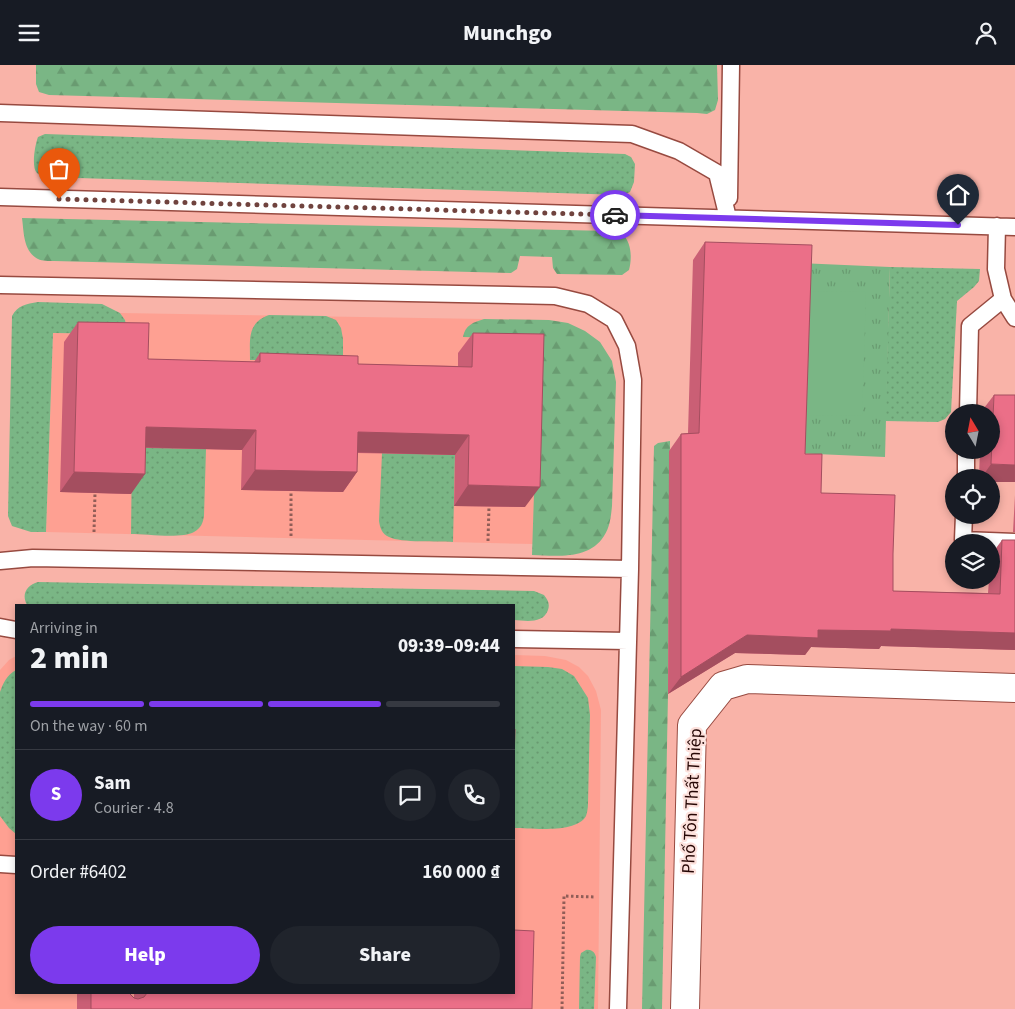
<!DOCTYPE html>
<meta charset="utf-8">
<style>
:root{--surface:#171b24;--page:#20242c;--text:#f1f3f6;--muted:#9ea1a6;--line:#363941;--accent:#7c3aed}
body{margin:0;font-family:"Source Sans 3",sans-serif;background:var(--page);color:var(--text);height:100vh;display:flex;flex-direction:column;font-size:19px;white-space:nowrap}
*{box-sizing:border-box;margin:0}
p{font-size:16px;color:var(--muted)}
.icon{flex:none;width:28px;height:28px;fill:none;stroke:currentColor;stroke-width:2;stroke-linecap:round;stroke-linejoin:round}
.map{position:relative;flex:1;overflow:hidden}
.details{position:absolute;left:15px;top:539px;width:500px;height:390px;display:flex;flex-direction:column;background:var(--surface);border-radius:0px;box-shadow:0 2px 8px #0003}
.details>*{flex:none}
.needle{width:32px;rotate:350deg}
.fabs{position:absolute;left:945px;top:339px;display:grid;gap:10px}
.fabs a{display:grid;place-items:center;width:55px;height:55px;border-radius:50%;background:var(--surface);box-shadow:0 2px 8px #0003;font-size:25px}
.pin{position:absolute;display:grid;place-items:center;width:42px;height:42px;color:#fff;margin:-51px -21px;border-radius:50% 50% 50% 0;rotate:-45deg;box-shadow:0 0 5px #0007}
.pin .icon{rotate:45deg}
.courier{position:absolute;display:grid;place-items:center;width:50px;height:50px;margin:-25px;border:4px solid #7c3aed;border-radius:50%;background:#fff;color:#222;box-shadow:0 1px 6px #0007}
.head em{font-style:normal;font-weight:800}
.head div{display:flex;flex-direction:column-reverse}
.head{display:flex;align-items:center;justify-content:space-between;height:85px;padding:0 15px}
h1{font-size:32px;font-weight:800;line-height:38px}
.bar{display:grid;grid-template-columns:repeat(4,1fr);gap:8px 5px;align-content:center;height:60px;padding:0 15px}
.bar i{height:6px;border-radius:4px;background:var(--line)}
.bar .on{background:var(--accent)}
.bar p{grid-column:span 4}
.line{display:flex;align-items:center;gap:12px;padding:0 15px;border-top:1px solid var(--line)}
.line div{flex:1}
.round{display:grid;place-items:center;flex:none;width:52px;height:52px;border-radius:26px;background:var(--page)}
.cta{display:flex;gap:10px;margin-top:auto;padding:10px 15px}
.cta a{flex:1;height:58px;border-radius:30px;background:var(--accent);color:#fff;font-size:20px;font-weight:800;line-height:58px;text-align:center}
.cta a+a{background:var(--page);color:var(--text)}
header{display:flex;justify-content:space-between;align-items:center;height:65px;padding:0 15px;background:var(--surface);font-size:22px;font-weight:800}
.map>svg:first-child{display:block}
.built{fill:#fea092}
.grass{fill:url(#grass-dots)}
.forest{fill:url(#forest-firs)}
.park{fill:url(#park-tufts)}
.garden{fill:#7ab685}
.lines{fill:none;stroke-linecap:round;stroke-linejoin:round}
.lane-casing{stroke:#974a40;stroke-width:19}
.street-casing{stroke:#974a40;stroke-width:30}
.path{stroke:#905d57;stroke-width:3;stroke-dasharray:2.5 2.5;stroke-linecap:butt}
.lane{stroke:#fff;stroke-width:16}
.street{stroke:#fff;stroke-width:28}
.wall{fill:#ca5f75}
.shaded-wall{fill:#a44e5f}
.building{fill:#eb6f88;stroke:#a44e5f}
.done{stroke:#70433e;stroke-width:5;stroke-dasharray:0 9}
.route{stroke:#7c3aed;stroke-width:6}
.labels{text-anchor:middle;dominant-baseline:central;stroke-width:4.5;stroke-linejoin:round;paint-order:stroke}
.street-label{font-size:18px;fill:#260705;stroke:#fde1dc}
</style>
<header><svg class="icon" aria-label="menu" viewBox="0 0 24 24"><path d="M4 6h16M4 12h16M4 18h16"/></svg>Munchgo<svg class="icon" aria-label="person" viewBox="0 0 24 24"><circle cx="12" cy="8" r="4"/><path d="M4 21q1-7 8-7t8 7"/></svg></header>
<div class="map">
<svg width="1015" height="944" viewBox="0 0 1015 944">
<defs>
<pattern id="grass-dots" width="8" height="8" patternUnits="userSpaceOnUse" patternTransform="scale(1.25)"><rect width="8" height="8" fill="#7ab685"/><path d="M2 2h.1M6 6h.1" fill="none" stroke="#699b71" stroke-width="1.8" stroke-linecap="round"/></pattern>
<pattern id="forest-firs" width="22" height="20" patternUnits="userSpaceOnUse" patternTransform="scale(1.25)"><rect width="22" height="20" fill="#7ab685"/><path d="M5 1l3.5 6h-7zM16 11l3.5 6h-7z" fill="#699b71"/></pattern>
<pattern id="park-tufts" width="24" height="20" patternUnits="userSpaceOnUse" patternTransform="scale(1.25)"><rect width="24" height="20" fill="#7ab685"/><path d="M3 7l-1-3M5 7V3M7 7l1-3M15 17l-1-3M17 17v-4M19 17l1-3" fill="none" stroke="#699b71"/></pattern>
</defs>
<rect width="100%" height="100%" fill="#f9b3a8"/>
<!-- built -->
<path class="built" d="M120,248L484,254L475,257L539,274L533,479L46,467L53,268L127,269L125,255Z
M514,590L545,591L566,595L579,602L588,611L596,626L601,645L598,944H0V605L9,595L16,591V928H514Z"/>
<!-- grass -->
<path class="grass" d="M45,69L625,89L631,92L635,99L634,117L630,127L623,130L45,112C42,110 39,110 37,108C31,102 35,80 38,72Z
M890,202L980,204L979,216L974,222L957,236L951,347L945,354L938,357L885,356Z
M38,237L102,239L120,248L125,255L128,269L53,268L46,467H31L12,461L8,451L12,251C18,240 26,239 38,237Z
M269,250L326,251L336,255L341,263L343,274V296L250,295C250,274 247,258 269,250Z
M132,382L206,384L204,451C203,458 201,463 194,467C182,474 146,469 131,469Z
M382,388L455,390L453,477C438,476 401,478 389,472C382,469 380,463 379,456Z
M38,517L534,526L544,530C548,535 550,539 548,545C543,559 526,556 514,555V540H27C21,529 27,520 38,517Z
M514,601L548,602L562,604L574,611L588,633L590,650L588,739C588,743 587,748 586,751C576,769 531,763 514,763Z
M16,605V769L9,763L0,751V627C3,618 7,610 16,605Z
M586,885C591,884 595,887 596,892L594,944H579L580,892L581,888Z"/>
<!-- forest -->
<path class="forest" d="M36,0H717L718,35L715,45L707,49L697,48L49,30L39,27L36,19Z
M22,153L610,166C613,167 619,167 622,169C632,177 632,194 629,205L622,210L557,209L553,203L552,192L520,191L517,204L511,208L54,196C49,196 42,196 38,194C23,186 24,167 22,153Z
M484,254L549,255L568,258L585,266L600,277L612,296L616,317L612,441C611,451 610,462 604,471C589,495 556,491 532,490L539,274L463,272C465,260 474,257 484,254Z
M670,376L668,629L662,944H642L654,381L658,378Z"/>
<!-- park -->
<path class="park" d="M799,198L890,202L885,392L793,388Z"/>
<!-- garden -->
<path class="garden" d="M811,226L866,227L862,351L807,350Z"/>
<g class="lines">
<!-- lane casing -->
<g class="lane-casing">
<path id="lane" d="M0,48L632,69L679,86L717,108L728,153
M0,132L1015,162
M729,133L731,0
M997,161L996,204L1003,234L1015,253
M0,220L555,231L588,239L614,255L627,281L633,315L630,504L618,944
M968,348L970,261L1003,234
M966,412V385
M964,450L963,475L1015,477
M0,496L33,493L630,504
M0,562L16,565
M514,574L628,576
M0,799L16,800"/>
</g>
<!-- street casing -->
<g class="street-casing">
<path id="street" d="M685,944L692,660L723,621L747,614L1015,623"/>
</g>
<!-- path -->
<path class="path" d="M94,467L95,428
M291,471V426
M488,476L489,441
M562,944L564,831L595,832"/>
<!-- lane -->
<use href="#lane" class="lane"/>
<!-- street -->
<use href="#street" class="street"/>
</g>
<!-- wall -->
<path class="wall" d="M705,177L805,389L821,428L893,489V526L988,528L989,515H991V490L1002,475H1015V585L881,581L879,584L811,582L805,590L735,588L668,629L669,386L681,369L688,368L693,195Z
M78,257L148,294L254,297L260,288L358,299L458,301V288L473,268L525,442L454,441L455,390L357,388V407L343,427L241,425L242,385L146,383L131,429L60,427L64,277Z
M994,330L991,412H979L980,385H991V348L981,347Z
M1015,430V467H1013Z
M77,928H129L134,933V928H514L532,944H77Z"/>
<!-- shaded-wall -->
<path class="shaded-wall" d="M146,362L256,365L242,385L132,382Z
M358,367L469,370L455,390L343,387Z
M991,399L1015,400V417H991V412H982Z
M255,405L357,407L343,427L241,425Z
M74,407L145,409L131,429L60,427Z
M468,420L540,422L525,442L454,441Z
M891,564L1015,568V585L881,581L879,584L811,582L805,590L735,588L668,629L681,612L747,570L818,565Z"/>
<!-- building -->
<path class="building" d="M705,177L812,180L805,389H822L821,428L895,430L893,489V526L1000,529L1002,475H1015V568L891,564V566L818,565V573L747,570L681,612V369L699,368Z
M78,257L149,258L148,294L260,297V288L358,291V299L472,302L473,268L544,269L540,422L468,420L469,370L358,367L357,407L255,405L256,365L146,362L145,409L74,407Z
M994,330H1015V400L991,399Z
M514,664H515L514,696Z
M514,865L534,866L532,944H91V928H129L134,933L138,934L144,932L147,928H514Z"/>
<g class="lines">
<!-- done -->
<path class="done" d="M59,134L615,150"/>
<!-- route -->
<path class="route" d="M615,150L958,160"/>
</g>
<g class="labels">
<!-- street labels -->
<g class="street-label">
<text transform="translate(692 736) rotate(-87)">Phố Tôn Thất Thiệp</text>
</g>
</g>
</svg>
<div class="fabs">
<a><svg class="needle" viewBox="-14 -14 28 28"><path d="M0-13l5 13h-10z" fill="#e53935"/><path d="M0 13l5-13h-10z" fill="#9ea1a6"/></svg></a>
<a><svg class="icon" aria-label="locate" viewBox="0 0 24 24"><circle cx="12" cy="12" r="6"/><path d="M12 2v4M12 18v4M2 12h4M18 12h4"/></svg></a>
<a><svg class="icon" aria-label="layers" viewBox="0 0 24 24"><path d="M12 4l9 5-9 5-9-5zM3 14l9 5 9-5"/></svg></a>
</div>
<div class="pin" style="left:59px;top:134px;background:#ea580c"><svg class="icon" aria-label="bag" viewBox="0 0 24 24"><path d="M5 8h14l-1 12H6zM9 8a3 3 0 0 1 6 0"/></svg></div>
<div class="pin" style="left:958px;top:160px;background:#1f2937"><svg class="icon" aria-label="home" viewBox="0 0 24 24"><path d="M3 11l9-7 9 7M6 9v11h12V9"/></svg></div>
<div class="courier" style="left:615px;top:150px"><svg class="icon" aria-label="car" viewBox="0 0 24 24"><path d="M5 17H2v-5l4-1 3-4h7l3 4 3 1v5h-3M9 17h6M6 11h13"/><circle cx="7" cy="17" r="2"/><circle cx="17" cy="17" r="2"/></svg></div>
<section class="details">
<div class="head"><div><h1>2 min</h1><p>Arriving in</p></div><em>09:39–09:44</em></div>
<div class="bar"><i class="on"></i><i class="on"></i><i class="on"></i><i></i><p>On the way · 60 m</p></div>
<div class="line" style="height:90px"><b class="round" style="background:var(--accent);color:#fff">S</b><div><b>Sam</b><p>Courier · 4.8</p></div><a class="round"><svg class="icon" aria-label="chat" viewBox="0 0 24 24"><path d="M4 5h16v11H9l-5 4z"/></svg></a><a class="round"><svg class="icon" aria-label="phone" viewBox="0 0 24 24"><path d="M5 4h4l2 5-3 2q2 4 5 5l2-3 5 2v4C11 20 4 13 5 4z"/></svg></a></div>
<div class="line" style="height:65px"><div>Order #6402</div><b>160 000 ₫</b></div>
<div class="cta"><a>Help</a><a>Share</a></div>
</section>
</div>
